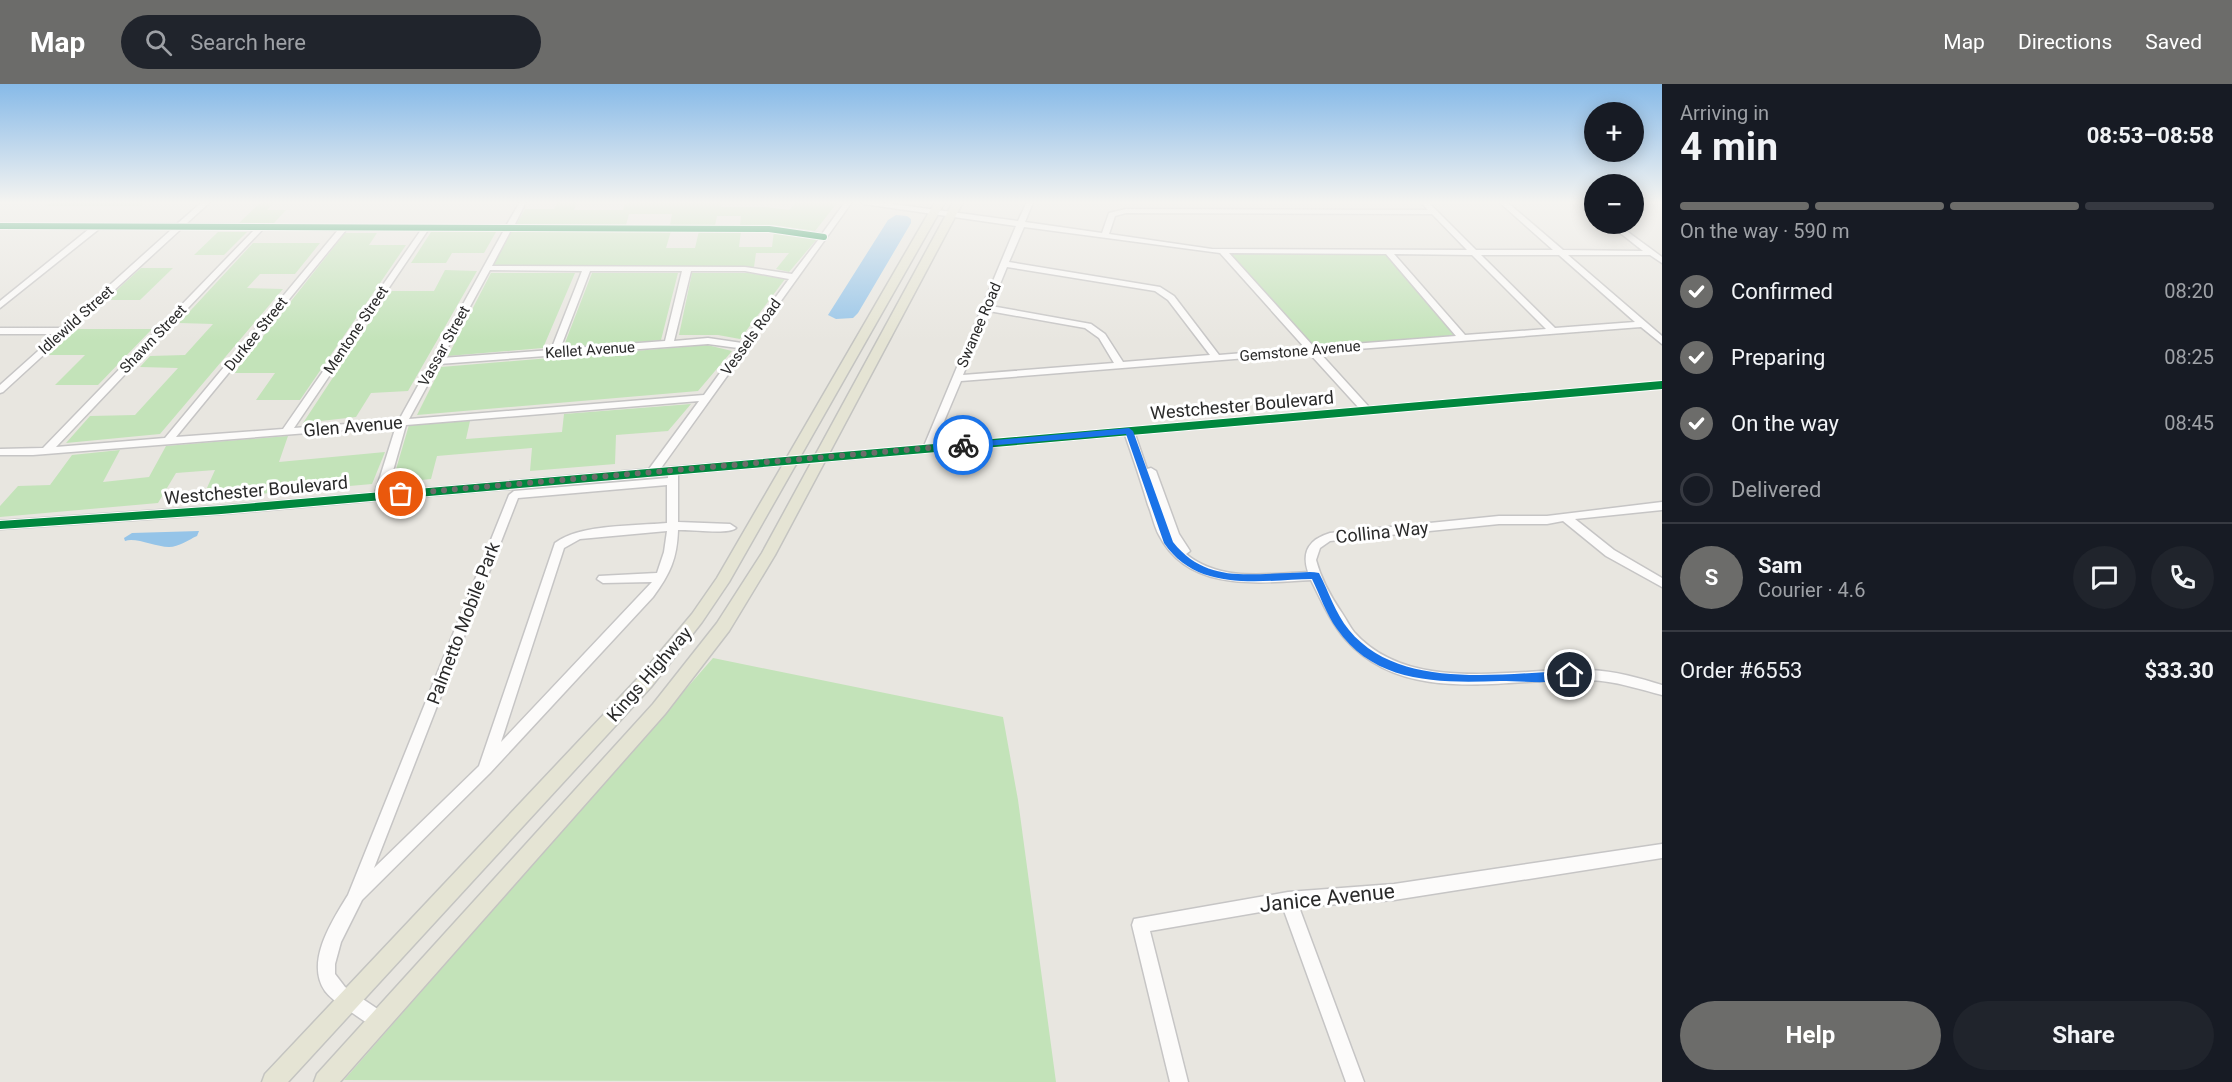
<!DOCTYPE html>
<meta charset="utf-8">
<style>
:root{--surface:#171b24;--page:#20242c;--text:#f1f3f6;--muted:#9ea1a6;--line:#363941;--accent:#6c6c6a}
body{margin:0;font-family:Roboto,sans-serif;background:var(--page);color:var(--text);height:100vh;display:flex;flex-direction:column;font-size:22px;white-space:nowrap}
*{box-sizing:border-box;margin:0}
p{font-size:20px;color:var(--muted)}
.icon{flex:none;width:33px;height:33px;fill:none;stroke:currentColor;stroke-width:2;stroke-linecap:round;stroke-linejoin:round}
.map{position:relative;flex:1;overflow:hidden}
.side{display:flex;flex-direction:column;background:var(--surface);width:570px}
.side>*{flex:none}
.buttons{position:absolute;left:1584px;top:18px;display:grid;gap:12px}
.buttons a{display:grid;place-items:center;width:60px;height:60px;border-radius:50%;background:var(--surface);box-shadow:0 3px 15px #0003;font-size:30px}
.pin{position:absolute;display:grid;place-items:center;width:51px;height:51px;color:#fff;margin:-26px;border:3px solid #fff;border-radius:50%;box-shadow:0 2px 6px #0007}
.courier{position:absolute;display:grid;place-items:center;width:60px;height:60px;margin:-30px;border:4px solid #1a73e8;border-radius:50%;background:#fff;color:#222;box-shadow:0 2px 8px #0007}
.headline em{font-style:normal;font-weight:700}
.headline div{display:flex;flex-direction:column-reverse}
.headline{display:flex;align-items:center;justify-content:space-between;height:102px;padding:0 18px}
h1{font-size:39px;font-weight:700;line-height:45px}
.bar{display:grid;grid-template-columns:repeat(4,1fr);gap:9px 6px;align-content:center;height:72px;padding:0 18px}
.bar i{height:8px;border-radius:4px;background:var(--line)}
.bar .active{background:var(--accent)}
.bar p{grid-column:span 4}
.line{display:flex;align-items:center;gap:15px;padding:0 18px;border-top:2px solid var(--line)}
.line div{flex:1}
.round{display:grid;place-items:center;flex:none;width:63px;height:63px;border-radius:32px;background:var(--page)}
ol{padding:0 18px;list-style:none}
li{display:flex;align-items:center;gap:18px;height:66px}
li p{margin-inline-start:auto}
li .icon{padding:6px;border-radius:50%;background:var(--accent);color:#fff;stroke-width:4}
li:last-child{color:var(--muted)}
li i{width:33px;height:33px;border:3px solid var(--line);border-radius:50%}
.cta{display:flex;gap:12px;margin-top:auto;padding:12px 18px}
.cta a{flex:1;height:69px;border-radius:36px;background:var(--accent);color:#fff;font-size:24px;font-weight:700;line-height:69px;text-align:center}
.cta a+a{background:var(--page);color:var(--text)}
header{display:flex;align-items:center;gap:36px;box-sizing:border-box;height:84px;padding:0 30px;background:var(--accent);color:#fff}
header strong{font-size:28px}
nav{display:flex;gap:33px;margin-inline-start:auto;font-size:21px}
.search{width:420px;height:54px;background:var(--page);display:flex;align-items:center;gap:15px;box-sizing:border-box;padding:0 21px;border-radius:33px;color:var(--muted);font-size:22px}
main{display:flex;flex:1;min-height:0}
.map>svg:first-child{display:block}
.green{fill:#c3e3b9}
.water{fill:#95c4e8}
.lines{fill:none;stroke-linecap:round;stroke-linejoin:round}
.minor-casing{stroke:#c6c5c5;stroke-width:3}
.major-casing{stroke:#c4c4c1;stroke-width:3}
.minor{fill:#fcfbfa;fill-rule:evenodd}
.major{fill:#e5e4d4;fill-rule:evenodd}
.cycleway-far1-casing{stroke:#fff;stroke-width:8}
.cycleway-casing{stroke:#fff;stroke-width:10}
.cycleway-far1{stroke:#00873e;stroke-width:6}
.cycleway{stroke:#00873e;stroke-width:8}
.route{fill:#1a73e8}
.done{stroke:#6c6c6a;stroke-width:6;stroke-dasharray:0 10.8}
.labels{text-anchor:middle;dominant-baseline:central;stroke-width:6;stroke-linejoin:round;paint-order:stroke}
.far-street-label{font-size:15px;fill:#2a2a2a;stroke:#fff}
.street-label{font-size:18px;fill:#2a2a2a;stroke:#fff}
.near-street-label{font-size:21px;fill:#2a2a2a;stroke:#fff}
</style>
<header>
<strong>Map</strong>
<div class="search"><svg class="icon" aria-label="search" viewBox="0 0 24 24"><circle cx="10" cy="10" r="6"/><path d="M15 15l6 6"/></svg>Search here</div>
<nav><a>Map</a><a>Directions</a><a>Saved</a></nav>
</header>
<main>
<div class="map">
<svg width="1662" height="998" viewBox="0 0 1662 998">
<rect width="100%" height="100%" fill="#e8e6e0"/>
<!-- green -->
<path class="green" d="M52,118H145L140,122H46Z
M261,118H274L267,126H286L274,139H239Z
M558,118H577L574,126H623L626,118H721V123H766L789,126L796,118H838L815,147L773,141H740L741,132H717L715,142L670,141L672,130H629L626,141H516L525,125H554Z
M512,146L671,147L666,164H695L699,147H741L739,163H772L774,147L817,155L789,188L776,185L789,169H756L754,183L493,182Z
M218,148H247L224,171H194Z
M431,148H496L484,169H452L446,179H411Z
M345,149H377L369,161H406L300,316H256L275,289H234Z
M253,159H320L295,190H260L247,204L283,205L160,350L66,359L90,332L135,331L178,284L140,283L150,272L185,271L213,240L179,239Z
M1226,168L1385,169L1455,252L1313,264Z
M141,184H173L140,216H106Z
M445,186L477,187L408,307L371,309L356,333L303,339L390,207H434Z
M491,189H575L543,264L448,272Z
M592,189H678L661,256L563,264Z
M692,189H748L785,195L740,255L718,251H679Z
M74,245H152L98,301H55L85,271H47Z
M707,261L732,267L698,307L417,331L441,283Z
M691,320L668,347L616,351L615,380L530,387L532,364L437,372L431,395L392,399L409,341L470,337L466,355L562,348L564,330Z
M288,352L279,378L385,368L372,400L202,415L215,386L176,389L158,419L0,433V422L18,402L50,401L72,371L120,366L103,398L149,393L166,362Z
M713,574L1003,633L1018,716L1056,998L344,996Z"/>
<!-- water -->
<path class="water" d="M896,131L907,132L911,135V139L858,229L853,234L836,235L828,231L888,136Z
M199,447L197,452C188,456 179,463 169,463C155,463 136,453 125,457L124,454L132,449Z"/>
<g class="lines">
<!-- minor casing -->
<g class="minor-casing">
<path id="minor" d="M202,118H210L186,140L506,142L520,118H526L514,142L769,143L822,150L845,118H852L661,384L924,362L1016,142L864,120L861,118H878L1018,137L1027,118H1033L1025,138L1102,149L1109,129L1126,125L1428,126L1420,118H1428L1476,166H1553L1499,118H1507L1563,166L1643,167L1609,140H1617L1662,173V179L1650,171H1568L1662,252V260L1641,243L1319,268L1369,323L1662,298V304L1135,350L1147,385L1151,384L1156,387L1179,450L1190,467L1186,470C1220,498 1267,490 1308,488C1301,467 1310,455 1330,449L1499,432H1547L1662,418V426L1575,435L1614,466L1662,494V503L1606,472L1563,437L1547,440H1499L1330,457L1320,464L1316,476C1321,495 1331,513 1342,529C1346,535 1350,543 1354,548C1411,612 1516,583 1590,586C1615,587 1639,594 1662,601V611C1639,605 1615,597 1590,596C1511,593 1407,624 1346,556C1331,539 1321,516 1311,496C1257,499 1188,508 1159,451C1154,442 1152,430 1148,421C1141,397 1133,374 1125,351L678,390V438L730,440L736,444C728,451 691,445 678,446C677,475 670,490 653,513L490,689L362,816L341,858L335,880V890L345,903L385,930L388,936L385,942L379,945C369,941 360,934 351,928C342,922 332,916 325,907C305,878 332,837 348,811L509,411L514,407L668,394V391L221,430L0,445V437L221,422L375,409L396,342L33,371H0V365L43,364L255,145H181L3,308L0,309V301L57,250H0V244H62L172,145H99L0,224V217L89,145L0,144V140H177ZM1126,129L1432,130L1467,166L1212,165L1109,150L1115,132ZM1024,143L1220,169L1305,264L1219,271L1174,212L1160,203L1009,178ZM263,145L338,146L165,354L56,363ZM346,146H421L283,345L176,353ZM428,146H504L399,336L294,344ZM511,146L769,147L819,155L792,190L745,183L492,182ZM1229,169L1386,170L1456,252L1314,263ZM1394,170L1472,171L1546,245L1465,251ZM1481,171H1559L1635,238L1555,244ZM1007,183L1155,207L1168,216L1210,271L1123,278L1105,250L1091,240L991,222ZM490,186L582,187L551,266L442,274ZM590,187H682L665,257L560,265ZM691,187H745L789,195L742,259L708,254L674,257ZM989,227L1085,244L1099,254L1114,279L963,291ZM708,260L738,264L704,311L409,335L439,280ZM1309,269L1359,324L934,361L961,297ZM699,317L649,385L387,408L406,341ZM667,401V439C635,442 580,440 555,459L479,682L374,784L518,414ZM667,447L664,468L657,489L599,492L597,495L603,499L652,498L501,658L564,464L580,455Z
M1582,118H1589L1594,122V127Z
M1662,760V774L1394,816L1299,823L1364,998H1346L1283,824L1150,847L1188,998H1170L1132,841L1134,835L1288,808L1394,800Z"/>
</g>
<!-- major casing -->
<g class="major-casing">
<path id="major" d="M935,118H945L729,498L702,538L651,603L288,998H262L265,990L639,593L692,530L717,494Z
M953,118H963L775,471L729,547L665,630L340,998H314L317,990L653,620L717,539L762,469Z"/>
</g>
<!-- minor -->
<use href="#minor" class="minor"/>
<!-- major -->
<use href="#major" class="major"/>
<!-- cycleway-far1 casing -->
<g class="cycleway-far1-casing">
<path id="cycleway-far1" d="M0,142L769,145L824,153"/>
</g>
<!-- cycleway casing -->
<g class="cycleway-casing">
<path id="cycleway" d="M0,441L221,426L1662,301"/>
</g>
<!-- cycleway-far1 -->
<use href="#cycleway-far1" class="cycleway-far1"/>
<!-- cycleway -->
<use href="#cycleway" class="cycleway"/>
</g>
<!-- sky -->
<linearGradient id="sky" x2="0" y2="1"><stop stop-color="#87bae8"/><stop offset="0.46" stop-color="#f5f4f1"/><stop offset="1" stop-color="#f5f4f1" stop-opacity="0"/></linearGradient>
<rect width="1662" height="257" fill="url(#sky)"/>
<!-- route -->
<path class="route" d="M1129,344L1133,347L1173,458C1205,498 1244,490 1290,489C1300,489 1310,487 1319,489C1329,508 1335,529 1349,546C1399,607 1500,589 1570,587L1575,591L1574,594C1552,601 1523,597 1500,597C1440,599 1375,600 1337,545C1326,530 1320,511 1312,495C1260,496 1198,509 1164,459L1126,350L963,364L959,361L963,359Z"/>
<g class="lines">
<!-- done -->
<path class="done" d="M401,410L963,361"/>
</g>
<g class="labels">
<!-- far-street labels -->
<g class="far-street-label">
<text transform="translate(76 236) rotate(-42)">Idlewild Street</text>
<text transform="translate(979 241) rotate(-67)">Swanee Road</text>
<text transform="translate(356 246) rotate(-56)">Mentone Street</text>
<text transform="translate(256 250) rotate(-51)">Durkee Street</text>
<text transform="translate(751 253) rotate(-54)">Vessels Road</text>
<text transform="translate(153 255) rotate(-46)">Shawn Street</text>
<text transform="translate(444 262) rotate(-61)">Vassar Street</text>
<text transform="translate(590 266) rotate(-4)">Kellet Avenue</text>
<text transform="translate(1300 267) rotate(-5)">Gemstone Avenue</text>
</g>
<!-- street labels -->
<g class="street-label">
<text transform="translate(1242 321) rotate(-5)">Westchester Boulevard</text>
<text transform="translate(353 342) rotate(-5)">Glen Avenue</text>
<text transform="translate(256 406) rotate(-5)">Westchester Boulevard</text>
<text transform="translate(1382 448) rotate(-6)">Collina Way</text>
<text transform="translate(463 539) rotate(-69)">Palmetto Mobile Park</text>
<text transform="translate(649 590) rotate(-49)">Kings Highway</text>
</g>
<!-- near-street labels -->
<g class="near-street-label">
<text transform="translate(1327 814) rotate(-6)">Janice Avenue</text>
</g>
</g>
</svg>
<div class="buttons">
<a>+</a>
<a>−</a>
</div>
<div class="pin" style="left:401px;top:410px;background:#ea580c"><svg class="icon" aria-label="bag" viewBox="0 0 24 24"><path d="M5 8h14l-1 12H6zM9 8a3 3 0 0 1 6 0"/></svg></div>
<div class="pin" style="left:1570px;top:591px;background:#1f2937"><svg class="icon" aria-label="home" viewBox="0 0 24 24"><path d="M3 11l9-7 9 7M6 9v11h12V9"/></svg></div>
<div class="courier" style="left:963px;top:361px"><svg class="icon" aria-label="bike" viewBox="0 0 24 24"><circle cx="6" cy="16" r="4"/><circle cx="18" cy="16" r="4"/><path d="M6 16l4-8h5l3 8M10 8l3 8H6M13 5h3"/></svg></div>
</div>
<section class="side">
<div class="headline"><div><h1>4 min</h1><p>Arriving in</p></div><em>08:53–08:58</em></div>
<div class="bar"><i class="active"></i><i class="active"></i><i class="active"></i><i></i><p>On the way · 590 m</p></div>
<ol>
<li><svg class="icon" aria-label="check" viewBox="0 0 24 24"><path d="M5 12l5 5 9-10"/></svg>Confirmed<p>08:20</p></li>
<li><svg class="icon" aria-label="check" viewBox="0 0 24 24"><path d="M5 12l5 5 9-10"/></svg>Preparing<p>08:25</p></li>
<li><svg class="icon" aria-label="check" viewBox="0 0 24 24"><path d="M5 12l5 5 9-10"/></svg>On the way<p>08:45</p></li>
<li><i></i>Delivered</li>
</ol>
<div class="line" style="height:108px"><b class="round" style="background:var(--accent);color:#fff">S</b><div><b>Sam</b><p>Courier · 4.6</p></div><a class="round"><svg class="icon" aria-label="chat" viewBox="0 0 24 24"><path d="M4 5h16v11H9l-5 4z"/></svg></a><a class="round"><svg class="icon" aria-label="phone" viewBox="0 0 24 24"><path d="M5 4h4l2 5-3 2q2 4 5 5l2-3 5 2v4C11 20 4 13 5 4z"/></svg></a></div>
<div class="line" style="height:78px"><div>Order #6553</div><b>$33.30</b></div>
<div class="cta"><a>Help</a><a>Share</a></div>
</section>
</main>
